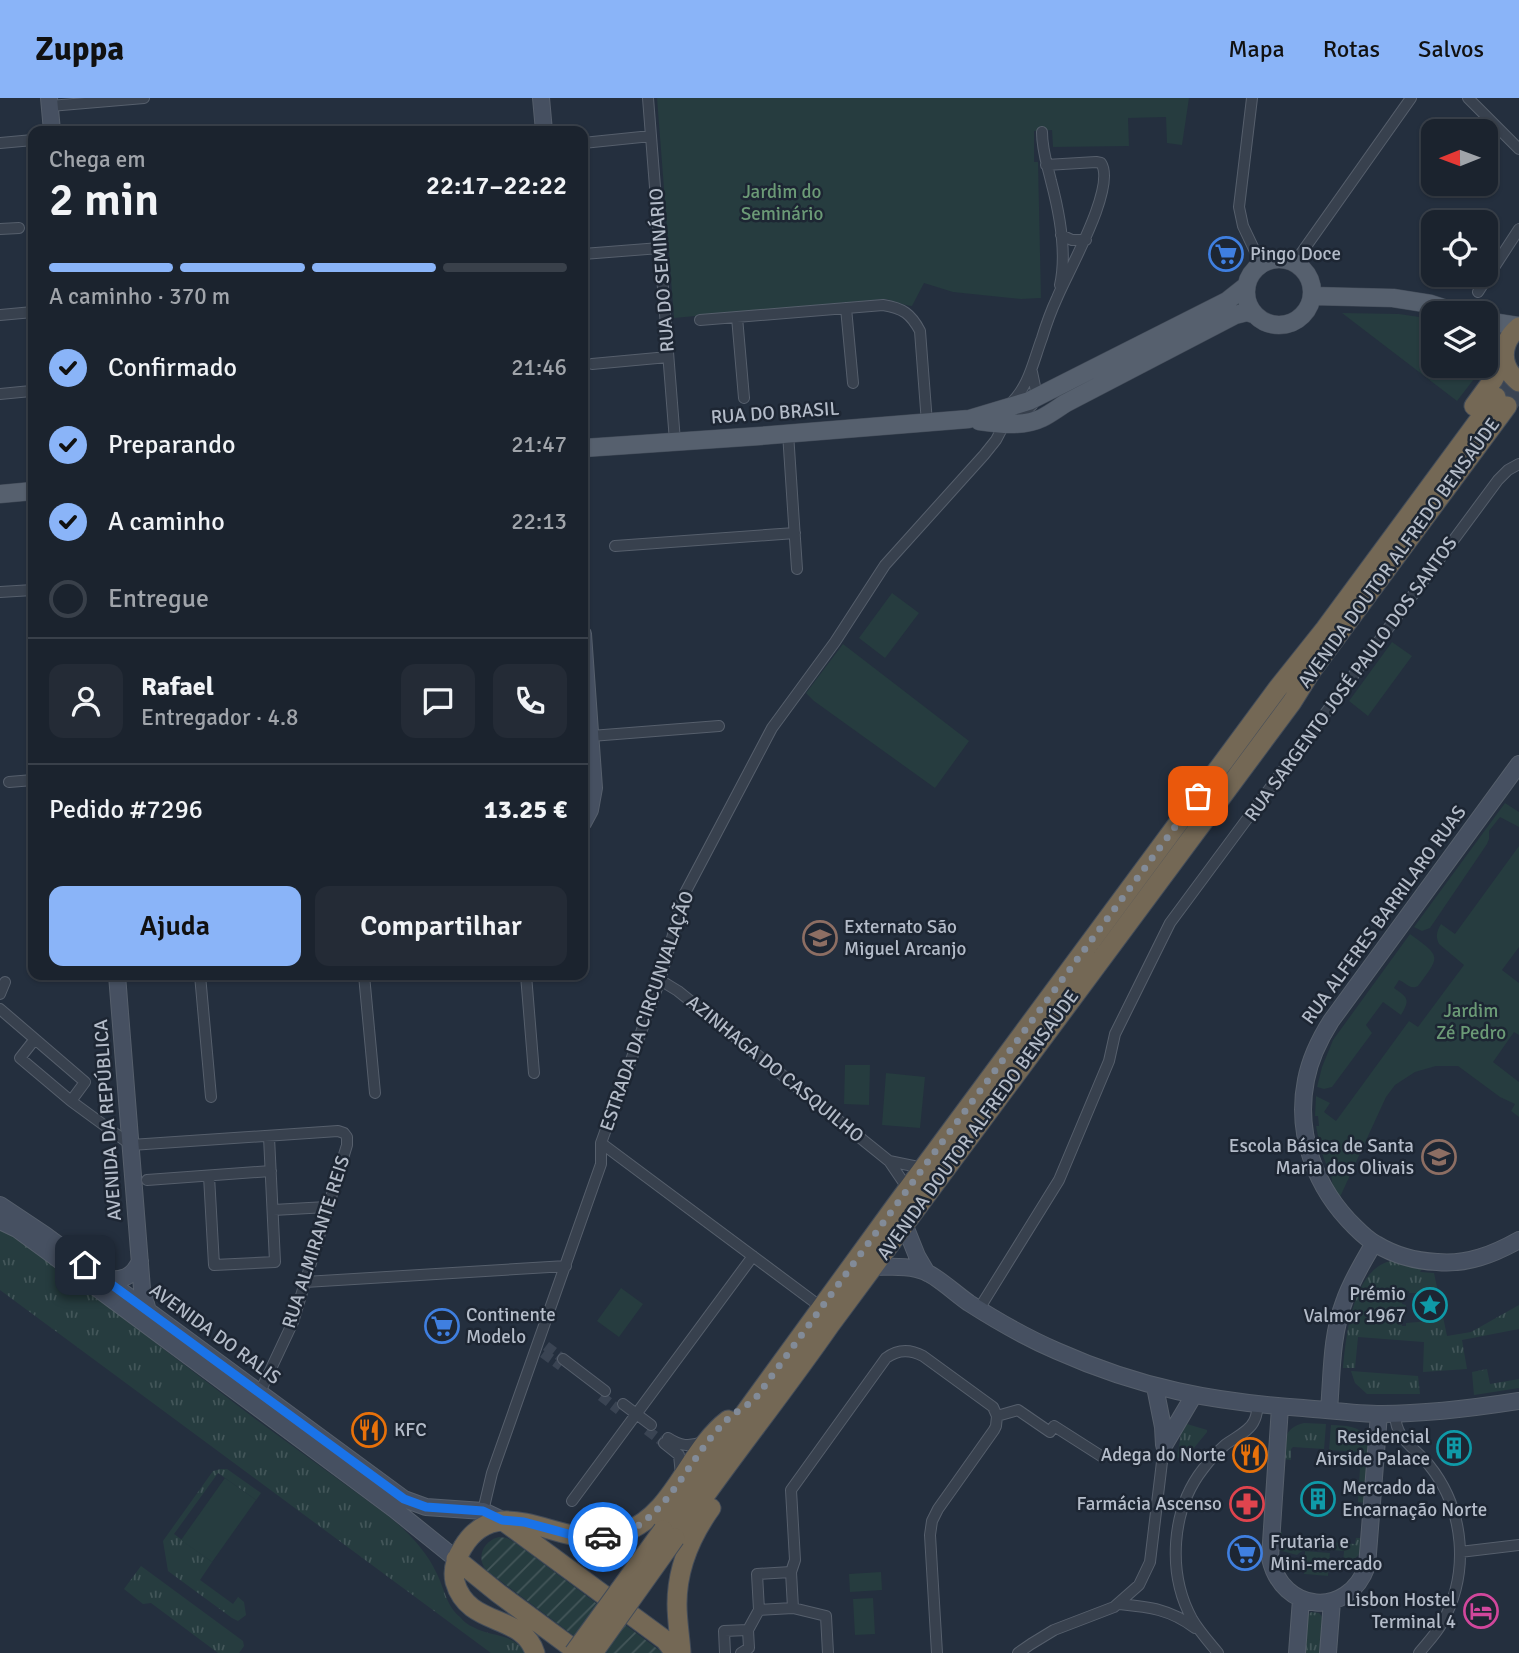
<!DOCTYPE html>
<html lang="pt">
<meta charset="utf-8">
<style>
:root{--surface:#1b232e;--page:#242b36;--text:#f1f3f6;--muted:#a0a4aa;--line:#39404a;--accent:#8ab4f8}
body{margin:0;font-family:Signika,sans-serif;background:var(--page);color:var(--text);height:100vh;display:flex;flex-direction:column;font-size:26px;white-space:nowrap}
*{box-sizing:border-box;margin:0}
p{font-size:23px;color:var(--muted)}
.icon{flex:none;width:38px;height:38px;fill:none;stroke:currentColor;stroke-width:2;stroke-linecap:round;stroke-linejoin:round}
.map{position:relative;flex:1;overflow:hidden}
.side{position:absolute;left:28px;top:28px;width:560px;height:854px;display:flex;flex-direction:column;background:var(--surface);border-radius:14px;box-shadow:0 2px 5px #0004,0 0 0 2px var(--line)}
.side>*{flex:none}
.needle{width:46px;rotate:269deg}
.tools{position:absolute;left:1421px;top:21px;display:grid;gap:14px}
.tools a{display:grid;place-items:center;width:77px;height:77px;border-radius:14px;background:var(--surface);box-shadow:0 2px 5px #0004,0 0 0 2px var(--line);font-size:35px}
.pin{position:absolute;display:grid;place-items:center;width:60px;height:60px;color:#fff;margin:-30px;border-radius:14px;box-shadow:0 4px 10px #0006}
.courier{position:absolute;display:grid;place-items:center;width:70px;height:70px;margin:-35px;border:5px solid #1a73e8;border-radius:50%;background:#fff;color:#222;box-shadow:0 2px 9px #0007}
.summary em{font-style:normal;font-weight:600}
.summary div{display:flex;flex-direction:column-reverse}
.summary{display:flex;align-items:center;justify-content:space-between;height:119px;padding:0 21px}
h1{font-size:46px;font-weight:600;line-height:52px}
.bar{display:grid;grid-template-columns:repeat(4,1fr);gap:10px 7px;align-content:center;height:84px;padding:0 21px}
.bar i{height:9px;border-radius:5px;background:var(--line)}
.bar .current{background:var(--accent)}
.bar p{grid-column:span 4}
.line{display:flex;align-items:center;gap:18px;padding:0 21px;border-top:2px solid var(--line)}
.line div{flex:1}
.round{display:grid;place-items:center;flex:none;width:74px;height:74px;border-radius:14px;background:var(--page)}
ol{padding:0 21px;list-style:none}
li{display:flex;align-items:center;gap:21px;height:77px}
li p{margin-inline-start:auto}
li .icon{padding:7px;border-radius:50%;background:var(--accent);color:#111;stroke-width:4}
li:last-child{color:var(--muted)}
li i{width:38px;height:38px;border:4px solid var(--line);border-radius:50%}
.button{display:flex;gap:14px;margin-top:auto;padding:14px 21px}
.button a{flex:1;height:80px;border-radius:14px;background:var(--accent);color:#111;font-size:28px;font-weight:600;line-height:80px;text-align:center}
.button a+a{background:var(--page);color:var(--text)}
header{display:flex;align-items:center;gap:42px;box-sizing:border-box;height:98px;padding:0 35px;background:var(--accent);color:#111}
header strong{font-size:33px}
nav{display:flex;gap:38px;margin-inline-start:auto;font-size:24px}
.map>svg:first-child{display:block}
.grass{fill:url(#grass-tufts);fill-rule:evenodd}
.park{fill:#263c3f}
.garden{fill:url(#garden-furrows)}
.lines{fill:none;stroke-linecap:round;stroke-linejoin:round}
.street-tunnel{stroke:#3a4453;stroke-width:10;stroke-dasharray:10 5;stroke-linecap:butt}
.highway-tunnel{stroke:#3a4453;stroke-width:19;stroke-dasharray:19 10;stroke-linecap:butt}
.street-casing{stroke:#565f6c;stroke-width:12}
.secondary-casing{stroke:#565f6c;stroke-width:18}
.primary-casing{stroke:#414a57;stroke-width:19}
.highway-casing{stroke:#434c59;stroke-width:21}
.street{stroke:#38414e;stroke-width:10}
.secondary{stroke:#465061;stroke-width:16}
.primary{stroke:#56606e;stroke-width:18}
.highway{stroke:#746855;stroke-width:19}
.highway-bridge-casing{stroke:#434c59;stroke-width:21;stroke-linecap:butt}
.highway-bridge{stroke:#746855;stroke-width:19}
.done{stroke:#828b98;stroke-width:7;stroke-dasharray:0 12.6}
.route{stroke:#1a73e8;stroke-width:9}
.labels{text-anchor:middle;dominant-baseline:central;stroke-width:5;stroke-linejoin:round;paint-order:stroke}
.park-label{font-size:19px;fill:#6b9a76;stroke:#1d2633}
.poi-label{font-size:19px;fill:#b4bcc9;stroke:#1d2633;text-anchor:start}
.street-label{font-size:19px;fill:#b4bcc9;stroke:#1d2633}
</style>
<header>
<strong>Zuppa</strong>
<nav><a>Mapa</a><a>Rotas</a><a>Salvos</a></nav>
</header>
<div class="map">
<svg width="1519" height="1555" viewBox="0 0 1519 1555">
<defs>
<pattern id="grass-tufts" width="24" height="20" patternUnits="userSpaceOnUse" patternTransform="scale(1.75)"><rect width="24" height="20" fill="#263c3f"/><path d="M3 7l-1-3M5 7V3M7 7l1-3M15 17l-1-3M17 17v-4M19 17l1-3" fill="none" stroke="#435659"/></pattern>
<pattern id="garden-furrows" width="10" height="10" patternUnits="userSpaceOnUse" patternTransform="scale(1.75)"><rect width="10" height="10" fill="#263c3f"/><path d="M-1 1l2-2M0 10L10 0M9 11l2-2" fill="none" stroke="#435659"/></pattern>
</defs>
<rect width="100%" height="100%" fill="#242f3e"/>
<!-- grass -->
<path class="grass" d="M0,1131L6,1133L39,1156L254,1320L387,1417C407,1433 426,1452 437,1476C444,1490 447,1509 460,1519C463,1523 468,1527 473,1529C493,1540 511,1534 526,1555H491L0,1192Z
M1391,1163L1425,1167L1420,1174L1434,1175L1447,1238L1471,1234L1519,1207V1231L1462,1242L1467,1271L1423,1274L1424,1244L1358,1239L1355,1270H1343C1346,1237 1353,1171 1391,1163ZM1404,1192L1409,1193V1195H1433L1436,1197V1206L1426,1208V1212H1431L1432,1220L1430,1221V1223L1406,1225V1228H1402L1399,1220H1397V1215L1405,1214L1406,1207L1402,1206Z
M1487,1271L1490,1286L1519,1281V1290L1474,1297L1472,1274Z
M1351,1273L1418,1278L1420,1296H1367L1355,1285Z
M1304,1325L1326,1326L1324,1351L1293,1349L1291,1351V1362L1283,1361C1285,1343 1283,1330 1304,1325Z
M1187,1326L1207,1332V1334L1189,1356L1177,1360L1181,1336Z
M1331,1327C1348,1328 1362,1327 1369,1345L1366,1405L1358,1404L1361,1354L1329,1352Z
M221,1371H227L261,1395L256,1402L218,1375L174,1436L212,1464L200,1482L233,1506L238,1499L244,1504L246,1517L238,1523L232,1520L168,1473L163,1443L213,1373Z
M1278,1434H1282V1441L1355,1446L1356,1440H1363L1362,1453L1353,1463L1343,1466L1344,1453C1329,1452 1308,1446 1297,1457L1278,1452Z
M141,1468L243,1543L244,1548L239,1555H218L151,1505L143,1506L124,1491Z
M1311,1514L1319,1515L1324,1521L1322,1555H1302L1306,1519Z"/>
<!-- park -->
<path class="park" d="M657,0H1189L1182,47L1167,45L1166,19L1128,20L1129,48L1053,49L1052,32L1034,33V64H1038L1041,200L1021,201L953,194L924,185L912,208C905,208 893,202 884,201L674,220Z
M1342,215L1399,216L1433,221V268H1484L1457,303Z
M892,495L919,515L885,560L859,540Z
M1392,544L1412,558L1368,618L1349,603Z
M843,546L969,643L935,690L814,603L806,595Z
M1505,705L1519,714V729L1500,719L1489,733V741L1487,746L1430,830L1422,833L1414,829Z
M1519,748V849L1502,872L1519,885V937L1514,934L1493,964L1519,984V1019L1511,1013L1515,1006L1500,999L1458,968H1436L1415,974L1395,987L1386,999L1340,1099L1332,1087C1333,1077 1326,1068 1323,1058C1320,1049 1318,1038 1316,1028H1319L1318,1018H1315L1316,998L1330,1005L1324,1014L1336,1023L1409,923L1418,929L1464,867L1439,846C1435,838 1437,833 1441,826L1455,836Z
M1410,836C1441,859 1441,857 1418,888C1410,892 1406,885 1399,882L1394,890C1407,899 1411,901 1401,917L1383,904L1366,927L1372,935L1332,989L1324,991L1317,989L1322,969L1333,942Z
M845,967H870L869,1007L844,1006Z
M886,975L925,979L920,1030L882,1027Z
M621,1190L643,1206L619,1239L597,1223Z
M225,1380L256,1402L212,1464L181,1442Z
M1305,1453L1330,1455L1328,1478L1304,1476Z
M881,1474L882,1492L850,1494L849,1476Z
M873,1500L875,1536L855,1537L853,1501Z"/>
<!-- garden -->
<path class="garden" d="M499,1439L507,1440L514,1444L663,1555H597L486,1472C476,1459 483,1443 499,1439Z"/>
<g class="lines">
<!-- street-tunnel -->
<path class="street-tunnel" d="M546,1248L563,1261
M543,1255L561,1268
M601,1298L619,1312
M647,1332L664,1345"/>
<!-- highway-tunnel -->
<path class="highway-tunnel" d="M1496,299L1519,269
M1507,308L1519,292"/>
<!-- street casing -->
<g class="street-casing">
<path id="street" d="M648,0L675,343
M1252,0L1239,109L1243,128L1261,166
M1468,0L1519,51
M50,8L144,0
M1042,34C1042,52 1047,66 1051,83C1059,113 1067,156 1060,187
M0,45L33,42
M583,45L651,38
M0,131L19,130
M1061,137L1072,142H1086
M583,156L660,150
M1295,164L1411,0
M1478,194L1519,131
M846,210L853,285
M0,217L33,214
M737,219L744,300
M700,222L883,207C903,210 911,216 920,233L927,325
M592,266L668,259
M0,296L31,293
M1009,307C1029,289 1033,264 1042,240C1046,227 1051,213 1057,200C1067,175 1117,89 1101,65L1096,64L1046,67
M788,335L797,471
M615,448L795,435
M0,494L33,492
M591,638L719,628
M9,684L33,682
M200,877L211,999
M364,877L375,995
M526,877L534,975
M660,882L678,893L889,1063L908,1091
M0,896L5,884
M0,911L85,984L71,1003L20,960L35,941
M71,1003L131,1047L338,1033L344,1035L347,1039V1047L293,1224L260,1294
M601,1045L821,1209
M889,1063L923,1070
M209,1078L214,1167L275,1164L269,1039
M147,1082L271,1073
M273,1112L327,1109
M305,1184L566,1168
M979,1211L1059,1082L1109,963L1115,936L1170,825L1498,382L1508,372L1519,366
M563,1261L605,1293
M623,1306L651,1327
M1395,1316C1396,1343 1414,1348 1429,1367C1465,1412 1470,1475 1442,1525C1436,1536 1427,1545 1419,1555
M997,1318L1018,1312L1050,1334L1054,1328L1101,1358
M668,1340C680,1348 689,1349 703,1344
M664,1345L679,1357L681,1377
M572,1403L753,1158
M483,1413L492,1375L601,1066V1045L660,882L685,795L772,630L835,544L885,467L984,357L996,342L1005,325L1023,316L1032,307L1037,298L1032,274
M1460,1454L1519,1447
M791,1474L795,1462L791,1392L886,1260C898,1251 910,1251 923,1258L993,1309L997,1318L996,1328L994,1332L938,1411L932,1423L930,1437L937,1555
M1119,1506C1149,1509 1170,1511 1195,1530
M793,1510L826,1518L828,1555
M748,1532L759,1512L757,1476L791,1474L793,1510L759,1512
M725,1555L724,1533L748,1532L749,1550L741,1555
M1018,1555L1031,1546L1054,1532L1114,1509L1139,1487L1150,1464L1164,1347
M1218,1555C1209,1544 1199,1533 1192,1521C1167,1475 1171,1412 1203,1371C1209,1363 1217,1354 1225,1347C1234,1340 1250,1333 1254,1323C1257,1318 1257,1312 1258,1307"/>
</g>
<!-- secondary casing -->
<g class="secondary-casing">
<path id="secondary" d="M49,0L52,33
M541,0L544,33
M583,536L594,690L590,712L583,725
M1519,666L1331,923C1319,942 1310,961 1306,982C1295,1037 1316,1091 1355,1129C1361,1135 1368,1142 1376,1146C1394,1157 1416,1163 1437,1164C1467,1167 1494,1156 1519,1142
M117,877L142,1191L148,1213
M0,1107L45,1137L404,1401L426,1409L483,1413L502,1422
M0,1123L17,1131L43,1150L394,1411L456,1461
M905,1128L917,1158L927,1175
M874,1169C891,1169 910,1167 926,1174C939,1180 956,1196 969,1205C997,1223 1027,1240 1057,1253C1140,1290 1213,1304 1303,1310C1329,1312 1356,1316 1382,1316C1428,1316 1474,1310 1519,1303
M105,1181C122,1183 133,1179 140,1163
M1155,1289L1163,1329L1164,1347
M1280,1309L1270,1460C1282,1515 1348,1521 1367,1468L1379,1316
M1329,1312C1332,1276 1331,1238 1344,1204C1351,1183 1363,1164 1374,1145
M1165,1346L1194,1297
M1297,1555L1301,1501
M1328,1555L1332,1503"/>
</g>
<!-- primary casing -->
<g class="primary-casing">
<path id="primary" d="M1246 194a33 33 0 1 1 66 0a33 33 0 1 1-66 0Z
M1313,198L1393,200L1431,206L1459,215
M1486,223L1519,228
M1486,237L1504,255
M979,323C998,326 1024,329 1042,320C1050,316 1058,310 1066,305L1235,217L1247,214L1253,216
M584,350L760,338L969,321L1029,303L1227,203L1246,188
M0,396L33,393"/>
</g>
<!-- highway casing -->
<g class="highway-casing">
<path id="highway" d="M1519,229C1500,245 1499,268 1519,284
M1474,308L1493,282L1504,261
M506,1425L665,1542L675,1555
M663,1432L694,1385L896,1107L1278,590L1325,531L1496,299
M675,1440C725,1367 780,1299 830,1227L1292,604L1312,572L1507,308
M456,1461L498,1495L579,1555
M535,1555C523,1515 468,1530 455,1484C452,1471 456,1460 463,1449C495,1396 549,1440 594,1440C603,1440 617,1437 625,1434C675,1415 688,1352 728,1322
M681,1555C680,1539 677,1523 677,1506C677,1471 691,1438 711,1410"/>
</g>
<!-- street -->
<use href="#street" class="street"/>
<!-- secondary -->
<use href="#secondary" class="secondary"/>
<!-- primary -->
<use href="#primary" class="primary"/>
<!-- highway -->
<use href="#highway" class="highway"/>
<!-- highway-bridge casing -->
<g class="highway-bridge-casing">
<path id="highway-bridge" d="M574,1555L663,1432
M593,1555L675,1440"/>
</g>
<!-- highway-bridge -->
<use href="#highway-bridge" class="highway-bridge"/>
</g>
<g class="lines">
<!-- done -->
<path class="done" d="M603,1439C610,1437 618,1437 625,1434C665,1420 691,1359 721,1328C730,1317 744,1310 755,1301L926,1066L1198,698"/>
<!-- route -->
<path class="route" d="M85,1167L404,1401L426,1409L483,1413L502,1422L524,1424L572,1437L595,1440L603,1439"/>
</g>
<!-- icons -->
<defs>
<g id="supermarket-ring" transform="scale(1.75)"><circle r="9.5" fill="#1d2633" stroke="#3f7fe0" stroke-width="1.5"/><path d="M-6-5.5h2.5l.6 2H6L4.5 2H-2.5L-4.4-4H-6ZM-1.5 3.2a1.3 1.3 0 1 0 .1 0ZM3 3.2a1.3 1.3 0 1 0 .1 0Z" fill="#3f7fe0"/></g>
<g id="school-ring" transform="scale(1.75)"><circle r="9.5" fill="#1d2633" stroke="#8d6e63" stroke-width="1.5"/><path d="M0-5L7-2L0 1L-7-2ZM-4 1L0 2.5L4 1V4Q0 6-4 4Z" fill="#8d6e63"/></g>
<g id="sight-ring" transform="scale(1.75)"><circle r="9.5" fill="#1d2633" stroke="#0f9aa8" stroke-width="1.5"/><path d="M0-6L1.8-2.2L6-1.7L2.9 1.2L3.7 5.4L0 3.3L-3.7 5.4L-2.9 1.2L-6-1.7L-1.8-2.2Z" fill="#0f9aa8"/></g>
<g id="restaurant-ring" transform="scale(1.75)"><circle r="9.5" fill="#1d2633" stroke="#e8710a" stroke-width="1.5"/><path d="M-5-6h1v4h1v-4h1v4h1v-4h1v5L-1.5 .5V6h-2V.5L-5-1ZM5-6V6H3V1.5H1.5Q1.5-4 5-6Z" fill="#e8710a"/></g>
<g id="building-ring" transform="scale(1.75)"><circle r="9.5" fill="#1d2633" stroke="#0f9aa8" stroke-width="1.5"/><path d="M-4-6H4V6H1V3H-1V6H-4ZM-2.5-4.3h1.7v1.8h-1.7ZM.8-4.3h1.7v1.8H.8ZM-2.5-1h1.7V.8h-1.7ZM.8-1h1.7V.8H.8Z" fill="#0f9aa8"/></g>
<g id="pharmacy-ring" transform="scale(1.75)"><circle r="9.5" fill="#1d2633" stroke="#e0444e" stroke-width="1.5"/><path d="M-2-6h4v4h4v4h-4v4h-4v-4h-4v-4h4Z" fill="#e0444e"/></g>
<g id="hotel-ring" transform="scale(1.75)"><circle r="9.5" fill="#1d2633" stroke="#d1479c" stroke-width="1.5"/><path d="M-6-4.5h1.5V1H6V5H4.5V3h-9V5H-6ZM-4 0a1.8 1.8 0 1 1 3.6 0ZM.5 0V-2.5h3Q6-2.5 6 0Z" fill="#d1479c"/></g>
</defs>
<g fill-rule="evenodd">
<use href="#supermarket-ring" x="1226" y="156"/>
<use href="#school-ring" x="820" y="840"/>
<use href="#school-ring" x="1439" y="1059"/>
<use href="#sight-ring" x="1430" y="1207"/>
<use href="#supermarket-ring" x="442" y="1228"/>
<use href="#restaurant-ring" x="369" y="1332"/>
<use href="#building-ring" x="1454" y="1350"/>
<use href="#restaurant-ring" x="1250" y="1357"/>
<use href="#building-ring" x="1318" y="1401"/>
<use href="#pharmacy-ring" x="1247" y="1406"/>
<use href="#supermarket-ring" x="1245" y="1455"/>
<use href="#hotel-ring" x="1481" y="1513"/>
</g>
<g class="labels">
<!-- park labels -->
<g class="park-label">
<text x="782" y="94">Jardim do<tspan x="782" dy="22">Seminário</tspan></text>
<text x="1471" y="913">Jardim<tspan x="1471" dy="22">Zé Pedro</tspan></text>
</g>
<!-- poi labels -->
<g class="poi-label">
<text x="1250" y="156">Pingo Doce</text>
<text x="844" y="829">Externato São<tspan x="844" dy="22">Miguel Arcanjo</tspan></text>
<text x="1414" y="1048" text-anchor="end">Escola Básica de Santa<tspan x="1414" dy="22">Maria dos Olivais</tspan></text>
<text x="1406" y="1196" text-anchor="end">Prémio<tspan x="1406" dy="22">Valmor 1967</tspan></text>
<text x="466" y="1217">Continente<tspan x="466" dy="22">Modelo</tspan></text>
<text x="394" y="1332">KFC</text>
<text x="1430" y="1339" text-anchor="end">Residencial<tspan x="1430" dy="22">Airside Palace</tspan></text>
<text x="1226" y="1357" text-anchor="end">Adega do Norte</text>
<text x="1342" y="1390">Mercado da<tspan x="1342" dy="22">Encarnação Norte</tspan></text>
<text x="1222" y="1406" text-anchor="end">Farmácia Ascenso</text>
<text x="1270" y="1444">Frutaria e<tspan x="1270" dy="22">Mini-mercado</tspan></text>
<text x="1456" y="1502" text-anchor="end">Lisbon Hostel<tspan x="1456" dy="22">Terminal 4</tspan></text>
</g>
<!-- street labels -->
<g class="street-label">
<text transform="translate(662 172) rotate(-94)">RUA DO SEMINÁRIO</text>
<text transform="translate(775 315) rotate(-4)">RUA DO BRASIL</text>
<text transform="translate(1399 455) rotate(-54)">AVENIDA DOUTOR ALFREDO BENSAÚDE</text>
<text transform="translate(1351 581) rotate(-54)">RUA SARGENTO JOSÉ PAULO DOS SANTOS</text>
<text transform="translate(1384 817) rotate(-54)">RUA ALFERES BARRILARO RUAS</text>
<text transform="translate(647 913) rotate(-71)">ESTRADA DA CIRCUNVALAÇÃO</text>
<text transform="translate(775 971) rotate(39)">AZINHAGA DO CASQUILHO</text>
<text transform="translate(108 1022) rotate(-94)">AVENIDA DA REPÚBLICA</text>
<text transform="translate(978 1027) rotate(-54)">AVENIDA DOUTOR ALFREDO BENSAÚDE</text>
<text transform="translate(316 1144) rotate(-72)">RUA ALMIRANTE REIS</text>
<text transform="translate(215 1236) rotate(36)">AVENIDA DO RALIS</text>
</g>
</g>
</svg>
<div class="tools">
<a><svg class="needle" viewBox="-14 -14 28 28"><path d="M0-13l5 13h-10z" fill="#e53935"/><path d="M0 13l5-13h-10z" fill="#a0a4aa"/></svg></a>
<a><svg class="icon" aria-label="locate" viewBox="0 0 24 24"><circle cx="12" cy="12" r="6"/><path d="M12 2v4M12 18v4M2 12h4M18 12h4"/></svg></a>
<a><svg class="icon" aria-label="layers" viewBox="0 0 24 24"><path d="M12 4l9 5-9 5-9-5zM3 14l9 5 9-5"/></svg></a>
</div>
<div class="pin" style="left:1198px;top:698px;background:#ea580c"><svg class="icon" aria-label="bag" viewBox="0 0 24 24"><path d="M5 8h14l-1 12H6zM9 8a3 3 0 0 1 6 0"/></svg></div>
<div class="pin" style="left:85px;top:1167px;background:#1f2937"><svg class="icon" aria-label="home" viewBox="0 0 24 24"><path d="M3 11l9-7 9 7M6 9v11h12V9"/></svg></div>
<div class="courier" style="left:603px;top:1439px"><svg class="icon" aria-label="car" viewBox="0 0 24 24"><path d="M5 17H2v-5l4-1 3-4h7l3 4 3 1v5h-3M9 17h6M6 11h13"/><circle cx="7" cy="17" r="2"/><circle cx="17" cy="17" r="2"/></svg></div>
<section class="side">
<div class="summary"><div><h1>2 min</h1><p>Chega em</p></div><em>22:17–22:22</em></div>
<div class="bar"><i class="current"></i><i class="current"></i><i class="current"></i><i></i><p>A caminho · 370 m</p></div>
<ol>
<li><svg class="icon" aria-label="check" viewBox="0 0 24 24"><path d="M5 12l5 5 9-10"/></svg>Confirmado<p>21:46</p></li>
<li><svg class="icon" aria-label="check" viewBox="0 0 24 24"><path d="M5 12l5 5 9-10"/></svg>Preparando<p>21:47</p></li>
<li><svg class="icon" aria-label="check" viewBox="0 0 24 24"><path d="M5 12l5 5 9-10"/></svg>A caminho<p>22:13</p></li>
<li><i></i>Entregue</li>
</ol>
<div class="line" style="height:126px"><a class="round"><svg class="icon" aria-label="person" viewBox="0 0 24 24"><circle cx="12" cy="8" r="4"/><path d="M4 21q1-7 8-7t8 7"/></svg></a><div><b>Rafael</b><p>Entregador · 4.8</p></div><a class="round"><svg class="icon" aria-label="chat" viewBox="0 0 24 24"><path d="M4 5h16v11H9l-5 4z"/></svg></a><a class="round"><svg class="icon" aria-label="phone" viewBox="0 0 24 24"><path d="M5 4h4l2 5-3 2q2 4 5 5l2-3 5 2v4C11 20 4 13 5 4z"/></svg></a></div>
<div class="line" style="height:91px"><div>Pedido #7296</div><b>13.25 €</b></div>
<div class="button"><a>Ajuda</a><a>Compartilhar</a></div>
</section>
</div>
